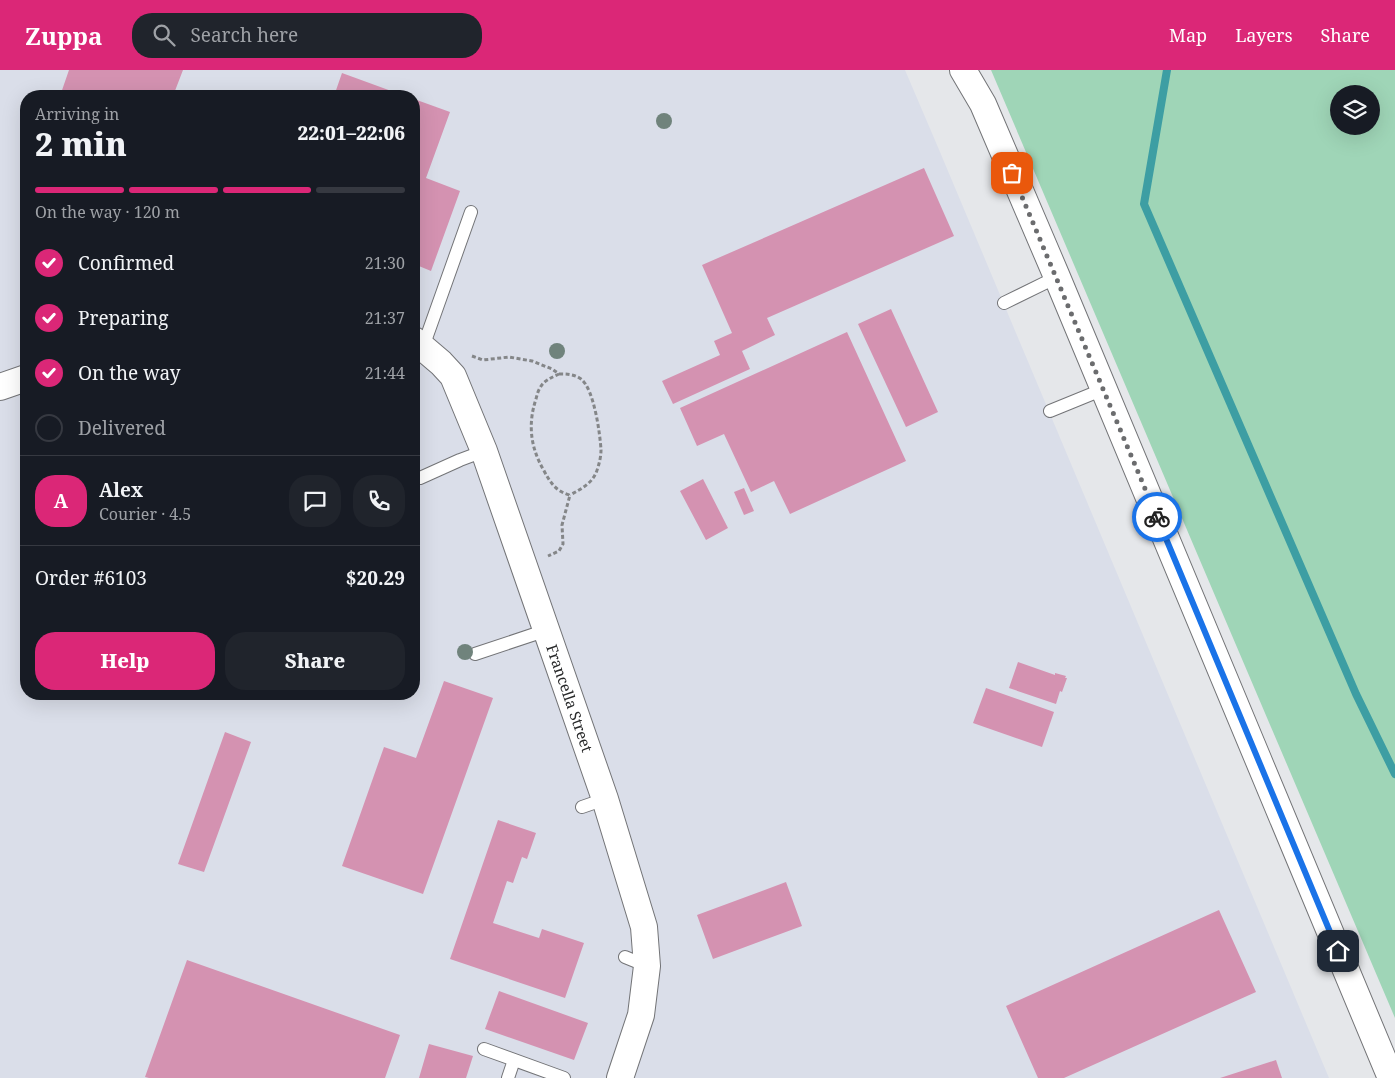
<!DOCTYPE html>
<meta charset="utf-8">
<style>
:root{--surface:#171b24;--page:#20242c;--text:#f1f3f6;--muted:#9ea1a6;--line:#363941;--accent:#db2777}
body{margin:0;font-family:"Noto Serif",serif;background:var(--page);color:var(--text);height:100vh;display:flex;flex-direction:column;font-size:19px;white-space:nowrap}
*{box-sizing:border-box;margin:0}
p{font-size:16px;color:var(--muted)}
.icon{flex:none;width:28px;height:28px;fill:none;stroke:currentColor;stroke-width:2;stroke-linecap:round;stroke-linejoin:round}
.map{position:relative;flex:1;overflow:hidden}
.sheet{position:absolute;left:20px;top:20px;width:400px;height:610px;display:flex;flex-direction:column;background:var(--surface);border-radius:20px;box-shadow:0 5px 20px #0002}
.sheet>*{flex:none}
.controls{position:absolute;left:1330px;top:15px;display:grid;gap:10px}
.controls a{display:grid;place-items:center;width:50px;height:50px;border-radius:50%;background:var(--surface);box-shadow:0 5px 20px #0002;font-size:25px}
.pin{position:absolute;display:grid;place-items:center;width:42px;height:42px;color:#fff;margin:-21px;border-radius:10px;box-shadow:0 2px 8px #0006}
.courier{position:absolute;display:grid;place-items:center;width:50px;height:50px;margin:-25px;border:4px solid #1a73e8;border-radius:50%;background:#fff;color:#222;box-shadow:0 1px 6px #0007}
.summary em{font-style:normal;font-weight:800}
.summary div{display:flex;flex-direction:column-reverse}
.summary{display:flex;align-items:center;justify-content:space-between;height:85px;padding:0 15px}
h1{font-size:32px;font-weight:800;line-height:38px}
.bar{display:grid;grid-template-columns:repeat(4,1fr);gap:8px 5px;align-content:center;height:60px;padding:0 15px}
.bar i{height:6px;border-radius:4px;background:var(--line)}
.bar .active{background:var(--accent)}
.bar p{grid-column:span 4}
.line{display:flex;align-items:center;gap:12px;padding:0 15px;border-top:1px solid var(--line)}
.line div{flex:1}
.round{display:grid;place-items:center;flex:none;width:52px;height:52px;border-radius:20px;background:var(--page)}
ol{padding:0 15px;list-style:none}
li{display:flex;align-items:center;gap:15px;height:55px}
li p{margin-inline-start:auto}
li .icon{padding:5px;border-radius:50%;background:var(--accent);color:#fff;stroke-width:4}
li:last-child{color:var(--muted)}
li i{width:28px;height:28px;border:2px solid var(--line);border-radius:50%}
.cta{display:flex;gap:10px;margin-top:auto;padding:10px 15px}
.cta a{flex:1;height:58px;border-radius:20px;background:var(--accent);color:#fff;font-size:20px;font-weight:800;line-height:58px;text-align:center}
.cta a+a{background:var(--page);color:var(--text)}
header{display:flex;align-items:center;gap:30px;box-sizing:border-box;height:70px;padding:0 25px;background:var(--accent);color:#fff}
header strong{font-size:24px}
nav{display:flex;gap:28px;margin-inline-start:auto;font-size:18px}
.search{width:350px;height:45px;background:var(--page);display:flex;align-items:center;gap:12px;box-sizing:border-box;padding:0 18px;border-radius:20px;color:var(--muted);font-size:19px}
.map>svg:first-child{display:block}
.built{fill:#dadee9;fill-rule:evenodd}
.green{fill:#9fd5b7;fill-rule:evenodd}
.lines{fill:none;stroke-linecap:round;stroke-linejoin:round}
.stream{stroke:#3d9ea3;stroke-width:8}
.building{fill:#d492b1}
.service-casing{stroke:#737477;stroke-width:14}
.minor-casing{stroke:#737477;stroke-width:28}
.path{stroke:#848688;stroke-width:3;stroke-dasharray:4 2.5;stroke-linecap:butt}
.service{stroke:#fff;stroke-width:12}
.minor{stroke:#fff;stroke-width:26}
.tree{fill:#70837c}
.done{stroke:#6b6c6e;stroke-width:5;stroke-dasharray:0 9}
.route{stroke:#1a73e8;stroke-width:6}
.labels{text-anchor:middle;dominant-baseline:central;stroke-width:4;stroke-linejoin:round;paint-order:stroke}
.street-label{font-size:15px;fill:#292a2b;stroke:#fff}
</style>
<header>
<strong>Zuppa</strong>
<div class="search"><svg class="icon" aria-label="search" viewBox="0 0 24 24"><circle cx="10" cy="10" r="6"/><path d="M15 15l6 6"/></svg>Search here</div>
<nav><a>Map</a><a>Layers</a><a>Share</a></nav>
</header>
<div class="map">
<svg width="1395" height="1008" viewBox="0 0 1395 1008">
<rect width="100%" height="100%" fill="#e5e7ea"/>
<!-- built -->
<path class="built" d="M0,0H905L940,82L1329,1008H0ZM26,26H414V624H26Z"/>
<!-- green -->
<path class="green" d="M991,0H1395V948ZM1339,24H1371V56H1339Z"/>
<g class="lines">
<!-- stream -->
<path class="stream" d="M1167,0L1144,134L1356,624L1395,704"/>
</g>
<!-- building -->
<path class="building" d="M69,0H183L173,26H60Z
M342,3L405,26H334Z
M414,29L450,42L426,108L460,121L431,201L414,194Z
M924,98L954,166L767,248L775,265L742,281L750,299L673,334L662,311L720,285L714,271L732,263L702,195Z
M891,239L938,342L906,357L858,254Z
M847,262L906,391L790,444L774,411L751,422L724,364L697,376L680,338Z
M703,409L728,458L706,470L680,421Z
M744,418L754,441L744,445L734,422Z
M1018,592L1055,605V603L1066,606L1065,608H1067L1062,622L1060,621L1056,634L1009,618Z
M444,611L493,628L423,824L342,796L384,677L416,688Z
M986,618L1054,642L1042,677L973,653Z
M225,662L251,672L204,802L178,794Z
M498,750L536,763L527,789L522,787L513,813L507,811L493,853L539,868L542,859L584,873L565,928L450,889Z
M786,812L802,856L713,889L697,845Z
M1219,840L1256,922L1064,1008H1038L1006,936Z
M187,890L400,965L385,1008H149L145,1007Z
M499,921L588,953L574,990L485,959Z
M429,974L473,986L466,1008H419Z
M1276,990L1282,1008H1220Z"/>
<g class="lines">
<!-- service casing -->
<g class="service-casing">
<path id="service" d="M1004,233L1057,207
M423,277L471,142
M1050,341L1104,319
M420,408L460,390L484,381
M475,584L547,560
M582,737L605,729
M625,887L647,896
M484,979L564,1008
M508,1008L514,990"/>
</g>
<!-- minor casing -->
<g class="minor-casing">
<path id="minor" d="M963,0L983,34L1057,207L1391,1008
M414,270L441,293L453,306L484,381L605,729L644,857L647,896L641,945L620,1008
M0,317L26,308"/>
</g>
<!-- path -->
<path class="path" d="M472,286L483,290L509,287L532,291L552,299L559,304C551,308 544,310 540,318C538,321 537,325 536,329C528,353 530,376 543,399C550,412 555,421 570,425L562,455L563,474L559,481L548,486
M559,304C567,304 574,304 581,309C594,319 600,363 601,380C601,387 599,395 596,403C591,414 581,419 570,425"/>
<!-- service -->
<use href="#service" class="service"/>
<!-- minor -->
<use href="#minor" class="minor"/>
</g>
<!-- trees -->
<g class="tree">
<circle cx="664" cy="51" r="8"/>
<circle cx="557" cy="281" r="8"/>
<circle cx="465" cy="582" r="8"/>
</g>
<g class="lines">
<!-- done -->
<path class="done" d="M1012,103L1157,447"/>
<!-- route -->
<path class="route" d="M1157,447L1338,881"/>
</g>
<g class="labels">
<!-- street labels -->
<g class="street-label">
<text transform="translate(570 628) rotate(71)">Francella Street</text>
</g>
</g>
</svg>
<div class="controls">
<a><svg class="icon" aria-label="layers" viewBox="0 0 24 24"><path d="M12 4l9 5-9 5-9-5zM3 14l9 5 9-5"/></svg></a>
</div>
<div class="pin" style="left:1012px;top:103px;background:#ea580c"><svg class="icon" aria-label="bag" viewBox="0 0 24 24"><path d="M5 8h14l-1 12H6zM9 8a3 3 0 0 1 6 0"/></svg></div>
<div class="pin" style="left:1338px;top:881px;background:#1f2937"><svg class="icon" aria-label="home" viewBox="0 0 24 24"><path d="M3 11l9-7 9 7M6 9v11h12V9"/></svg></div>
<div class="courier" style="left:1157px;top:447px"><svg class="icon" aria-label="bike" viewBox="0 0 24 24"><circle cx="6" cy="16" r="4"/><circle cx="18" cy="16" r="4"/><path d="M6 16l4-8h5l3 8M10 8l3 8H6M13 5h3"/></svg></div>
<section class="sheet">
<div class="summary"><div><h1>2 min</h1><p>Arriving in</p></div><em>22:01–22:06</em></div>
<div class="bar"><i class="active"></i><i class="active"></i><i class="active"></i><i></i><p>On the way · 120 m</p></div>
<ol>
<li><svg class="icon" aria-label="check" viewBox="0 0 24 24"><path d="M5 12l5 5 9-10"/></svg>Confirmed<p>21:30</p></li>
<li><svg class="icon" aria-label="check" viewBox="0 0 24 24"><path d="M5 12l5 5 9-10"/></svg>Preparing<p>21:37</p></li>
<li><svg class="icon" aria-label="check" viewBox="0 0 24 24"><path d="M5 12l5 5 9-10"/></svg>On the way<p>21:44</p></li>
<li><i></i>Delivered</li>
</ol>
<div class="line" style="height:90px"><b class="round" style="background:var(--accent);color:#fff">A</b><div><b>Alex</b><p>Courier · 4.5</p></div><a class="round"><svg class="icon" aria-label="chat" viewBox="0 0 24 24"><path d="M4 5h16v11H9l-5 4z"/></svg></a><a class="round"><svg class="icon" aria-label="phone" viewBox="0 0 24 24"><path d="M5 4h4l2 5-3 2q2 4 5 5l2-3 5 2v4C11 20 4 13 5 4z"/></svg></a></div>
<div class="line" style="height:65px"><div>Order #6103</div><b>$20.29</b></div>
<div class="cta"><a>Help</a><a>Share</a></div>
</section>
</div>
